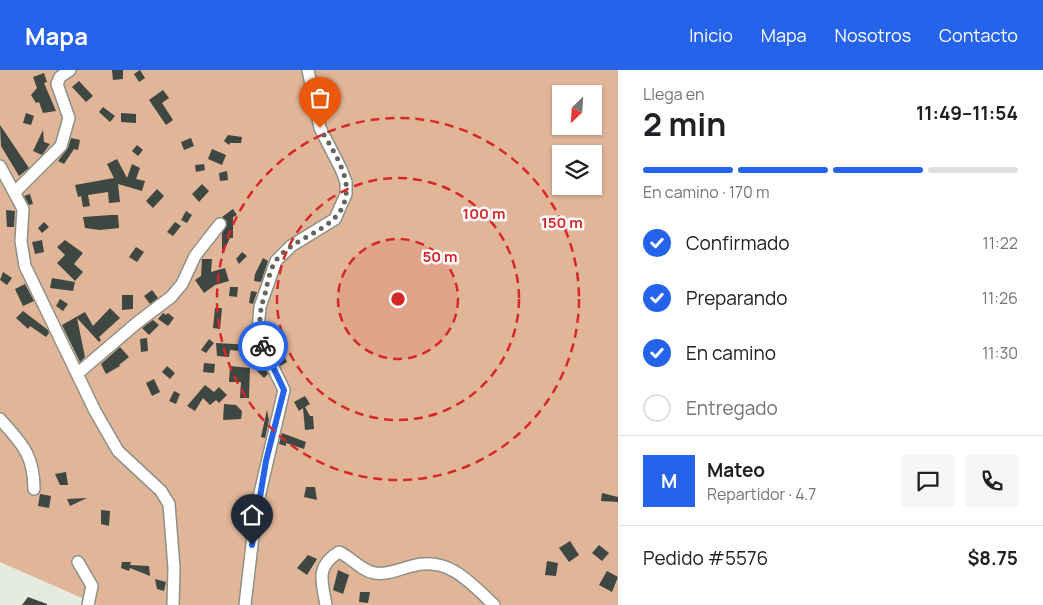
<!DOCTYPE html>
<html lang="es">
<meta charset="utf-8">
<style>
:root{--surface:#fff;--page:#f6f6f6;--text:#202124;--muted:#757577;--line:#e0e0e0;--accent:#2563eb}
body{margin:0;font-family:Manrope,sans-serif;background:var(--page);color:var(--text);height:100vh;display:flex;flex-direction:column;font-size:19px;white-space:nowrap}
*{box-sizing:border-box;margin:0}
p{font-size:16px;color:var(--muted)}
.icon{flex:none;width:28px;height:28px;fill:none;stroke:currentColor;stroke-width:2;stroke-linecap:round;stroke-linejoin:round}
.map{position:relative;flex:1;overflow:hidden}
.panel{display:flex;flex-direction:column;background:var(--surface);width:425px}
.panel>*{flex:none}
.needle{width:32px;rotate:205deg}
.buttons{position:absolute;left:552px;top:15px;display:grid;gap:10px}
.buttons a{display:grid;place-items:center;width:50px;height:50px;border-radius:0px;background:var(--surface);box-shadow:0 1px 4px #0004;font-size:25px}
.pin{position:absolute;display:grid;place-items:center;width:42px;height:42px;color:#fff;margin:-51px -21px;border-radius:50% 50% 50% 0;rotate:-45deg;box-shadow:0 0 5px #0007}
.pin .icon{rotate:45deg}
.courier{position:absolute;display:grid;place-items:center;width:50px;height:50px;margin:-25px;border:4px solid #2563eb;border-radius:50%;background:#fff;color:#222;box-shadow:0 1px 6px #0007}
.headline em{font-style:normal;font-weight:700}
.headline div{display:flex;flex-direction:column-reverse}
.headline{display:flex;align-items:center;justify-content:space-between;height:85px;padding:0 25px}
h1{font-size:32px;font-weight:700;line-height:38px}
.bar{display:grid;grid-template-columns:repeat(4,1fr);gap:8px 5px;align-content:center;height:60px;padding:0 25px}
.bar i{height:6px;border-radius:4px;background:var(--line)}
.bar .active{background:var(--accent)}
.bar p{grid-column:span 4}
.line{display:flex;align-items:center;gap:12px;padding:0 25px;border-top:1px solid var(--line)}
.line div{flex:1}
.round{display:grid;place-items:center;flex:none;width:52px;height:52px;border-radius:0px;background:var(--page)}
ol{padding:0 25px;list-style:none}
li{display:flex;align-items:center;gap:15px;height:55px}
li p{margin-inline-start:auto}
li .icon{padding:5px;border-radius:50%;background:var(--accent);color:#fff;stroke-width:4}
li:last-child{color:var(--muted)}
li i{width:28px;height:28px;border:2px solid var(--line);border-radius:50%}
header{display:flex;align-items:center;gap:30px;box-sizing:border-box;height:70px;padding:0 25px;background:var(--accent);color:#fff}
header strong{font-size:24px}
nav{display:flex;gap:28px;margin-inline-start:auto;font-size:18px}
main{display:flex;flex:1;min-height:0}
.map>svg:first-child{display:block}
.park{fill:#e1b597;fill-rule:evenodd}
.building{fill:#3e4741}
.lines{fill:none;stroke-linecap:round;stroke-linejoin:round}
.minor-casing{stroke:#8d9186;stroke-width:14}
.minor{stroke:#fff;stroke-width:11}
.done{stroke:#62655e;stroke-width:5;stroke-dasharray:0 9}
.route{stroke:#2563eb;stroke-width:6}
.ring{fill:none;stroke:#d62828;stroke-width:2.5;stroke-dasharray:9 6}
.centre{fill:#d62828;stroke:#fff;stroke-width:2.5}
.ring-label{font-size:15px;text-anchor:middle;font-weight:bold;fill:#d62828;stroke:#fff;stroke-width:5;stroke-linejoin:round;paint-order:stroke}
</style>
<header>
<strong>Mapa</strong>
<nav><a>Inicio</a><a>Mapa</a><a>Nosotros</a><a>Contacto</a></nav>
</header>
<main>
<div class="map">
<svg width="618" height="535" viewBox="0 0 618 535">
<rect width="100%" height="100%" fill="#e5eade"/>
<!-- park -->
<path class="park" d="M0,0H618V535H98L0,492ZM561,24H594V56H561ZM561,84H594V116H561Z"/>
<!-- building -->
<path class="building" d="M112,0H123V9L113,10Z
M140,0L145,8L139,12L134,4Z
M44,3L47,12L44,13L56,41L43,43L39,32L36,33L31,25L37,18L33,7Z
M79,11L93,26L86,32L72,17Z
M163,20L169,28L162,33L173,50L166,55L149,30Z
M103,37L115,46L110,52L99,42Z
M26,43L34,46L31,55L23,53Z
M121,43L136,44V53L121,52Z
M0,55L29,98L19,106L1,76Z
M43,60L44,72L50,74L42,85L33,81Z
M228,65L242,67L241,73H230L229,75L224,71Z
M71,68L80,70L78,80L74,79L64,94L58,91L68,78Z
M191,68L194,76L184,80L181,72Z
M137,75L143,80L138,86L132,81Z
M212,79L226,85L222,95L208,89Z
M117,89L127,108L132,94L140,98L136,109L145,111L142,121L118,114L120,132L109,133L108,122L88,125L90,136L83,137L81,126L78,127L75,115L114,108L107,94Z
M204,94L205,100L196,102L195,95Z
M227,101L228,110L220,111L219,103Z
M202,114L209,121L199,132L192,124Z
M157,119L164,126L153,138L146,131Z
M30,124L33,134L29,135L24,126Z
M233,139L237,145L233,147V168H230L222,185V163L227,155L222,147Z
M6,140L15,141L14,157H7Z
M186,141L192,145L187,153L181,150Z
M111,145H118L119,158L100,160L85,158L83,147Z
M44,152L49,157L42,163L38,158Z
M175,152L181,156L173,166L167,162Z
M42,170L44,182L35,184L32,172Z
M65,170L83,183L74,194L83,202L75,211L57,193L65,185L57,177Z
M136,177L144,182L137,192L129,187Z
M242,182L247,186L239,194L236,189Z
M263,188L268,191L261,212L254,211L255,204Z
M202,189H212L211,202L225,198L229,211L215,215L204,223L195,210L201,206Z
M3,202L12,208L7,215L0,210Z
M52,208L75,212L73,221L50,218Z
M25,214L34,231L23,236L15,219Z
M230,217H238L237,227L229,226Z
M152,220L158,228L150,234L144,226Z
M251,221L257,222L253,234L249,233Z
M122,225H133V239L122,240Z
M60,229L68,234L63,241L56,236Z
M110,238L120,248L99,267L101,270L99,272L77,248L85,287L80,292L62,255L85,242L93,256Z
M215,238H222L220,259L213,258Z
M23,241L48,260L49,263L46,267L30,256L28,259L16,248Z
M163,243L166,245L168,243L174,248L168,256L158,249Z
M153,250L159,255L149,265L142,258Z
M278,261V273H270L266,262Z
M147,268L148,281L141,282L140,269Z
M209,269L214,273L206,283L201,280Z
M216,273L252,275L251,282L230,280L229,287L217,286Z
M120,277L129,287L119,295L120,296L106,304L101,294Z
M282,282L287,292L280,296L275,285Z
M204,293L215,294L214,303L203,302Z
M262,293L268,304L264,308L256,300Z
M167,296L175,303L170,309L162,302Z
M230,296L250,298L249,328H240L241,312H229Z
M154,309L160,322L152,326L146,313Z
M205,315L214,322L219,317L227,325L219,333L216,330L210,335L203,328L195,341L187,336Z
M174,321L180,324L176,334L169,331Z
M305,326L310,334L305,337L310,346H313L314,359L305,360L303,338L299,341L294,332Z
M224,334L236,335L242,341L241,349L223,350Z
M267,340L269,350L265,368L261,367Z
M282,363L306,372L304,379L286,373V376L279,374Z
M66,402L68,415H60L55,404Z
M306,417H315L317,430L304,427Z
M602,423L618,427V432L601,431Z
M40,424L51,426L49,438L38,436Z
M87,428L70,436L67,429Z
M101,440L110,441L109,456L101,454Z
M570,471L579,485L569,492L559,478Z
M599,475L609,483L602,491L592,483Z
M308,485L317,489L307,505L297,498Z
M547,491L558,493L556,506L545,505Z
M122,492H131L130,495L149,496L150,506L130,498L129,501L121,498Z
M338,500L349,505L343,524L333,520Z
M607,501L618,507L612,522L599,515Z
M155,509L166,512L164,521L157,519Z
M360,522H370L368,533L359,532Z
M28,527L47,534V535H22Z"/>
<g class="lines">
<!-- minor casing -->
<g class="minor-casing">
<path id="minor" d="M0,96L23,139L21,171L25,196L95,341L118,381L161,421L169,434L174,498L173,535
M15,122L61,76L69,48L57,14L60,7L70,0
M77,304L138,252L171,227L182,214L195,186L220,154
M0,349C21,373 34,384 34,419
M78,492L92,516L88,535
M245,535L256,440L284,320L265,281L258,260L260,237L276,191L291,176L335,149L346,124V112L341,99L320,58L308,0
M326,535C322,511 315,497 339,482C351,487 361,501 375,503C388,505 399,499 412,496C448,486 470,512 494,535"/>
</g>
<!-- minor -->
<use href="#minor" class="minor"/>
</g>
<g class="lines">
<!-- done -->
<path class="done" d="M263,276C258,257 259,242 265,224C268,212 270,197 278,188C301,161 351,159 346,113C343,94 329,74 320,58"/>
<!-- route -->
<path class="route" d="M252,475L266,391L284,320L263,276"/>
</g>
<!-- distance rings -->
<circle cx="398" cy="229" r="60" fill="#d62828" fill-opacity=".12"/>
<g class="ring">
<circle cx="398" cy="229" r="60"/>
<circle cx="398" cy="229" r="121"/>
<circle cx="398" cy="229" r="181"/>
</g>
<circle cx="398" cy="229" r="8" class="centre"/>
<g class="ring-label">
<text x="484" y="149">100 m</text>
<text x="562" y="158">150 m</text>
<text x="440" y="192">50 m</text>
</g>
</svg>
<div class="buttons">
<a><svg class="needle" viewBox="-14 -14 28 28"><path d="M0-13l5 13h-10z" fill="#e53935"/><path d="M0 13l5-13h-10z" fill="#757577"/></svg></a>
<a><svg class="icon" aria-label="layers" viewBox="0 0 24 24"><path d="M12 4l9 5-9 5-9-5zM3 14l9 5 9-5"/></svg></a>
</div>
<div class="pin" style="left:320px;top:58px;background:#ea580c"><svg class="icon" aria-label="bag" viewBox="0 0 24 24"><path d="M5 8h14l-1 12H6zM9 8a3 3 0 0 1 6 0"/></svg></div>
<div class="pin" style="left:252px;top:475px;background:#1f2937"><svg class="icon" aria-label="home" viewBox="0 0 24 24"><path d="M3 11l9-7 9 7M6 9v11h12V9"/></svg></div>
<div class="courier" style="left:263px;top:276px"><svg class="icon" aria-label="bike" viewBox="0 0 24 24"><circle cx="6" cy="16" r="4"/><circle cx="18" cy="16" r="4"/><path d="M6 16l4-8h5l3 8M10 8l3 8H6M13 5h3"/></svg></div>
</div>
<section class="panel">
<div class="headline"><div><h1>2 min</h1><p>Llega en</p></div><em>11:49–11:54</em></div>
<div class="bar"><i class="active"></i><i class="active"></i><i class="active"></i><i></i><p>En camino · 170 m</p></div>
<ol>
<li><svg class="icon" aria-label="check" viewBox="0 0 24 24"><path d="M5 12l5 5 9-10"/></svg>Confirmado<p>11:22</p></li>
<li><svg class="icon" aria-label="check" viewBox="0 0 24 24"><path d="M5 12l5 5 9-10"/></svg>Preparando<p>11:26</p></li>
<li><svg class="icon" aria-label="check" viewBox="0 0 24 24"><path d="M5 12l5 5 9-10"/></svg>En camino<p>11:30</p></li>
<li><i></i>Entregado</li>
</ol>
<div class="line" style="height:90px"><b class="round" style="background:var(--accent);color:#fff">M</b><div><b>Mateo</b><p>Repartidor · 4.7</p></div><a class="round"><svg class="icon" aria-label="chat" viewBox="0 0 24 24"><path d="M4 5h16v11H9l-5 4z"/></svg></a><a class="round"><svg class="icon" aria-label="phone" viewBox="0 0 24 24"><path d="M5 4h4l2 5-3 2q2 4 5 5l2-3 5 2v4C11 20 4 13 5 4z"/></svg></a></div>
<div class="line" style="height:65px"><div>Pedido #5576</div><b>$8.75</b></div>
</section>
</main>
